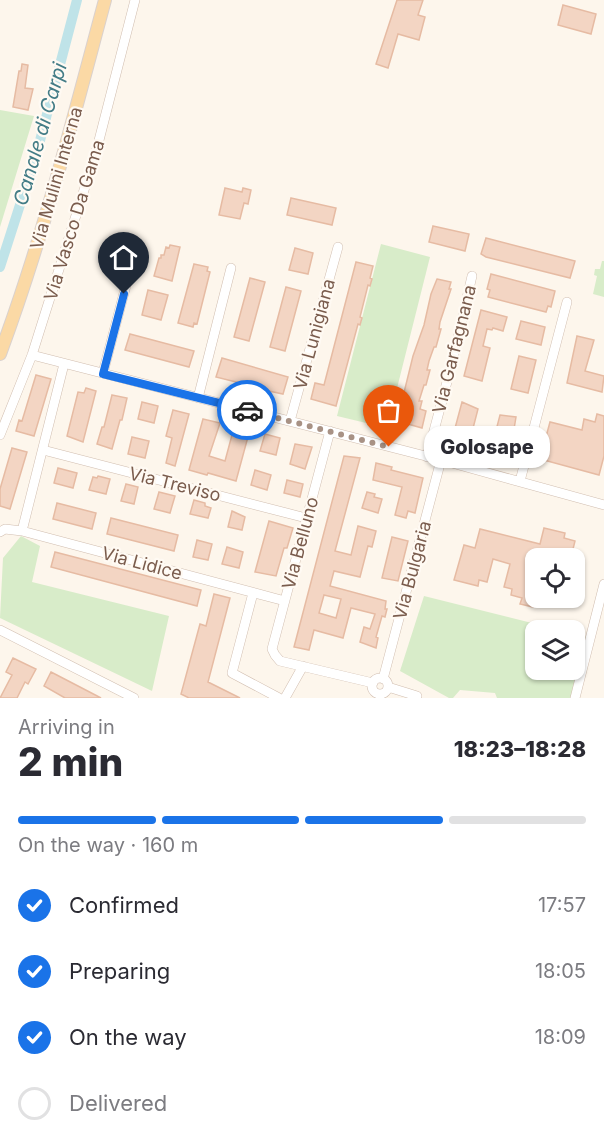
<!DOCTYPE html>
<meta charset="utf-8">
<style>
:root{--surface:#fff;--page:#f7f7f7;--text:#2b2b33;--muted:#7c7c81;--line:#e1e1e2;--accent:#1a73e8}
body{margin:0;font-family:Inter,sans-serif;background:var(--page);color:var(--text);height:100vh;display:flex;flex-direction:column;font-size:22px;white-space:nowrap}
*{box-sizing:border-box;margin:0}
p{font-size:20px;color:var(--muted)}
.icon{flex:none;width:33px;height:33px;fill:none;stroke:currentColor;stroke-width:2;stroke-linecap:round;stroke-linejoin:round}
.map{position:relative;height:698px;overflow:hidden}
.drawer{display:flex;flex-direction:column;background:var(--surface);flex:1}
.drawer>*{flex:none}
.controls{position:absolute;left:525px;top:548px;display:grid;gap:12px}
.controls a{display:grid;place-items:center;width:60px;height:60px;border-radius:12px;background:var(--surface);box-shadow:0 2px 4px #0004;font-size:30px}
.pin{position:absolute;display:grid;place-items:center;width:51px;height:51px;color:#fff;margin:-62px -26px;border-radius:50% 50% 50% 0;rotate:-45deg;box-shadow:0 0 6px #0007}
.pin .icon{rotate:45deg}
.courier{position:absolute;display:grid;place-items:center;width:60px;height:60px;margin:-30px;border:4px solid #1a73e8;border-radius:50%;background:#fff;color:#222;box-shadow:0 2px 8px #0007}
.bubble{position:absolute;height:42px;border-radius:18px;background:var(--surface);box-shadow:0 2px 4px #0004;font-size:20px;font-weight:800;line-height:42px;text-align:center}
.summary em{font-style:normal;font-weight:800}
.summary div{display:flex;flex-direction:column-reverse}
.summary{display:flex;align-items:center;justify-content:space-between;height:102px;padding:0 18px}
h1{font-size:39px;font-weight:800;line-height:45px}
.bar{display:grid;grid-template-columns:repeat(4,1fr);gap:9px 6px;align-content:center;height:72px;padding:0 18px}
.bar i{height:8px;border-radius:4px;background:var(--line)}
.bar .selected{background:var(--accent)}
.bar p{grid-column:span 4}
ol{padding:0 18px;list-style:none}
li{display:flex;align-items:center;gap:18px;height:66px}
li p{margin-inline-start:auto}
li .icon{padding:6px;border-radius:50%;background:var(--accent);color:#fff;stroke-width:4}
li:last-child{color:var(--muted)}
li i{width:33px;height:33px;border:3px solid var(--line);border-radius:50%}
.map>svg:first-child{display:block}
.green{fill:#d8ecc9}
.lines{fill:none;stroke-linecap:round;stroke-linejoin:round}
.canal{stroke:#bfe3e8;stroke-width:10}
.building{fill:#f3d5c3;stroke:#e6bba3;stroke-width:1.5;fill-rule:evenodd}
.minor-casing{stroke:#d1beb0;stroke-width:10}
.major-casing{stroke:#dad1cd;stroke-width:14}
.minor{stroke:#fff;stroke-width:9}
.major{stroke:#fbd9a5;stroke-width:12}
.done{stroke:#a89285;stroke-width:6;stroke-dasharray:0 10.8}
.route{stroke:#1a73e8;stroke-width:8}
.labels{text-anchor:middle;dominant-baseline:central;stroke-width:4.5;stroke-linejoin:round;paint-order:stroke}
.street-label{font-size:18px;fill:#7a5c4d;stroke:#fffaf3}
.water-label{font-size:20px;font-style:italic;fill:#437c86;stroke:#fffaf3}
</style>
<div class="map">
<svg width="604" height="698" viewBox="0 0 604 698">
<rect width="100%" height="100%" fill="#fdf6ec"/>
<!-- green -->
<path class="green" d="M0,110L34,116L0,227Z
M381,244L430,257L387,428L337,416Z
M602,261H604V297L593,294L597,276L594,275L595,269H600Z
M21,536L40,546L32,582L169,616L152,691L0,618L3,558Z
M424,596L560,630H536V669H574L575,634L594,639L579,698H497L495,693L460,690L453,698H449L400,671Z"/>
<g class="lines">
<!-- canal -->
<path class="canal" d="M0,267L37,152L77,0"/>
</g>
<!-- building -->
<path class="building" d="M397,0H423L418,15L425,17L419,40L398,34L388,68L376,64Z
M563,5L596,14L591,34L558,25Z
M22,64L28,65L25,88L33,89L28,110L13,107L19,71H21Z
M225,188L242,192L243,188L251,190L248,204L244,203L240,219L219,215Z
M291,198L336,208L332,225L287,215Z
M433,226L469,234L465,251L429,242Z
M486,238L575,261L570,278L486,257L481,254Z
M170,245L180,247L172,281L154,276L159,258H161V255H164L166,247L169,248Z
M295,248L313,253L308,274L289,270Z
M356,262L373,266L370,278L372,279L370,286L368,285L360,317L362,318L360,325L358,324L336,406L311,399L315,383L324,385Z
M194,264L208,267L207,271L210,272L197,324L194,323L193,327L178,323Z
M491,274L555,291L551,307L548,306L546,312L488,297L490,290L487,289Z
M250,278L265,282L249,341L234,337Z
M437,279L451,282L449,289H451L440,322L439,329H441L436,347H434L429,361L427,370H430L426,385H424L419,401H422L420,409L426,411L422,428L397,421L413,356L424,325L431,294Z
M286,287L301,291L285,351L270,347Z
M148,290L168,295L161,320L142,315Z
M481,310L507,317L503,331L493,328L492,330L487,329L483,346L490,348L482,381L464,376Z
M521,321L545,327L541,345L516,339Z
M130,334L194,351L189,367L125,350Z
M577,336L594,340L585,371L604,376L602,392L567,383Z
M519,356L536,360L528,393L511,389Z
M222,358L288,377L283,394L250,387L244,384L216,377Z
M36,375L51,379L34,436L16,431L19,420L22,421Z
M86,388L96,391L83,442L67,436L78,392L84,393Z
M112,395L127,398L122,420H120L112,449L97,444L102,427H104Z
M142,402L158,406L154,423L138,419Z
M462,402L478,409L471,436L454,432Z
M173,410L189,414L175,466L166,463L172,438L166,436Z
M597,414L604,416V456L599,475L540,459L550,422L582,430L584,419L595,422Z
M500,415L516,417L511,447L493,442Z
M203,419L220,423L209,456L225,461L232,435L239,437L241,431L249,433L236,481L208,473L207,475L189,470Z
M265,434L280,438L276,455L260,451Z
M132,437L149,441L145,458L128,454Z
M295,444L312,447L305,469L290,464Z
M12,448L27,452L10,509L0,506V489Z
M344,456L360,458L335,551L351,555L358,526L376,531L372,547L368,546L360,577L334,571L330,586L386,601L385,609H387L385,617L382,616L376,637L378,638L376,648L360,642L364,627L370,629L375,614L351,608L343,638L314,630L309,650L294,647ZM324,595L341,599L336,618L319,613Z
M376,463L392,467L391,470L423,478L415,513L408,511L406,518L395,515L402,487L373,480Z
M58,468L77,473L73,488L54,483Z
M255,470L271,475L267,490L251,485Z
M98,476L110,479L106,494L89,490L93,477L97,478Z
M287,480L303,484L300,497L284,493Z
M126,484L138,487L134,504L121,501Z
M159,492L175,496L170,513L154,509Z
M367,492L375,494L374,497L382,499L378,513L362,508Z
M194,500L205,503V506L211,508L208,518L190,514Z
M57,503L96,513L92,529L53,519Z
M232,511L245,517L242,530L228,527Z
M111,518L178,535L174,551L107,534Z
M269,521L293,528L287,548H284L276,576L255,572Z
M544,528L565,533L564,538L575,541L573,549L577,551L575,558H536V597L533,607L520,604L522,598L511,595L512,589L504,587L510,564L493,559L487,582L479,580L478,586L454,580L464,545L475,548L480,529L540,544Z
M392,537L408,541L398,581L382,578Z
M197,540L212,544L208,560L193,557Z
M227,547L243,552L239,568L222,564Z
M55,552L201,590L197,606L51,567Z
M214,594L230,598L208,682L240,698H189L181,694L200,624L206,626Z
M13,658L36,669L28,684L25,682L17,698H0L12,675L6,672Z
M51,672L78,686L101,698H65L44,686Z"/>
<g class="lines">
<!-- minor casing -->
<g class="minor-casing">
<path id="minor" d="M32,355L441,460L604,505
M103,373L129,274
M198,398L231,268
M290,421L338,247
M330,431L272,649L275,655L280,661L373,683
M0,435L32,355L96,152L135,0
M43,450L306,518
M427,457L452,363L472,276
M520,481L567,302
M22,531L64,364
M0,532L5,529L22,531L285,601
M253,593L232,673L279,698
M0,630L134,698
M372 686a8 8 0 1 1 16 0a8 8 0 1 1-16 0Z
M383,679L441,460
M388,687L417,696
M285,698L303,666
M575,698L604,584"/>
</g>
<!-- major casing -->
<g class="major-casing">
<path id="major" d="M0,354C43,238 73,119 105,0"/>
</g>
<!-- minor -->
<use href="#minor" class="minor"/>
<!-- major -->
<use href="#major" class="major"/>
</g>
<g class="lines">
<!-- done -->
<path class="done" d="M247,410L389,447"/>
<!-- route -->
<path class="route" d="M124,294L103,374L247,410"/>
</g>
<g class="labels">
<!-- street labels -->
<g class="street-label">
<text transform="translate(56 178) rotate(-74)">Via Mulini Interna</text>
<text transform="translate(74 220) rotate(-73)">Via Vasco Da Gama</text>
<text transform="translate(314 334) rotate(-75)">Via Lunigiana</text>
<text transform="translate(454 349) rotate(-76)">Via Garfagnana</text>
<text transform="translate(175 484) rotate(14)">Via Treviso</text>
<text transform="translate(300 543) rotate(-75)">Via Belluno</text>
<text transform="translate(142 563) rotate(15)">Via Lidice</text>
<text transform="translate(412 570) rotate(-75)">Via Bulgaria</text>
</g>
<!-- water labels -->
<g class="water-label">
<text transform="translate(40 134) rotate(-74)">Canale di Carpi</text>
</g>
</g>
</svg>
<div class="controls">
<a><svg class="icon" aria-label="locate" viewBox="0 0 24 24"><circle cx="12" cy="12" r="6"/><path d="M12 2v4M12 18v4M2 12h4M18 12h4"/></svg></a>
<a><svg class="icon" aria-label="layers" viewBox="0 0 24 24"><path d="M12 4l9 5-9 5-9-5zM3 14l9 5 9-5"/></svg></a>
</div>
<div class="pin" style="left:389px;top:447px;background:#ea580c"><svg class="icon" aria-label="bag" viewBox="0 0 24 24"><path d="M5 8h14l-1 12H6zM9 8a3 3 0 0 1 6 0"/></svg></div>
<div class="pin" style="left:124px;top:294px;background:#1f2937"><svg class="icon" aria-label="home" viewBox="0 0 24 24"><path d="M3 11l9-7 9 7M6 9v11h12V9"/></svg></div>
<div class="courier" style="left:247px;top:410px"><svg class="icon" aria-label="car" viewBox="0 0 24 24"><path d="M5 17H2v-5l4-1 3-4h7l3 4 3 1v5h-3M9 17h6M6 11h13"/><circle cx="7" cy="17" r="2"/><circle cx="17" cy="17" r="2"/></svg></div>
<div class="bubble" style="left:424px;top:426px;width:126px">Golosape</div>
</div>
<section class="drawer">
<div class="summary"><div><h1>2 min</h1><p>Arriving in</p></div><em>18:23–18:28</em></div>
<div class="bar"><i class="selected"></i><i class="selected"></i><i class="selected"></i><i></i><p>On the way · 160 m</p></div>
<ol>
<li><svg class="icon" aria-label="check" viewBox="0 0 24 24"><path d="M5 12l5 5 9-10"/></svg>Confirmed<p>17:57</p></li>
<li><svg class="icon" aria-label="check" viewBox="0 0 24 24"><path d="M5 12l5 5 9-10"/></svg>Preparing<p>18:05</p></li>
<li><svg class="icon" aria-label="check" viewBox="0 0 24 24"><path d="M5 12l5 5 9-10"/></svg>On the way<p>18:09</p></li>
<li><i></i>Delivered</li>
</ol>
</section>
